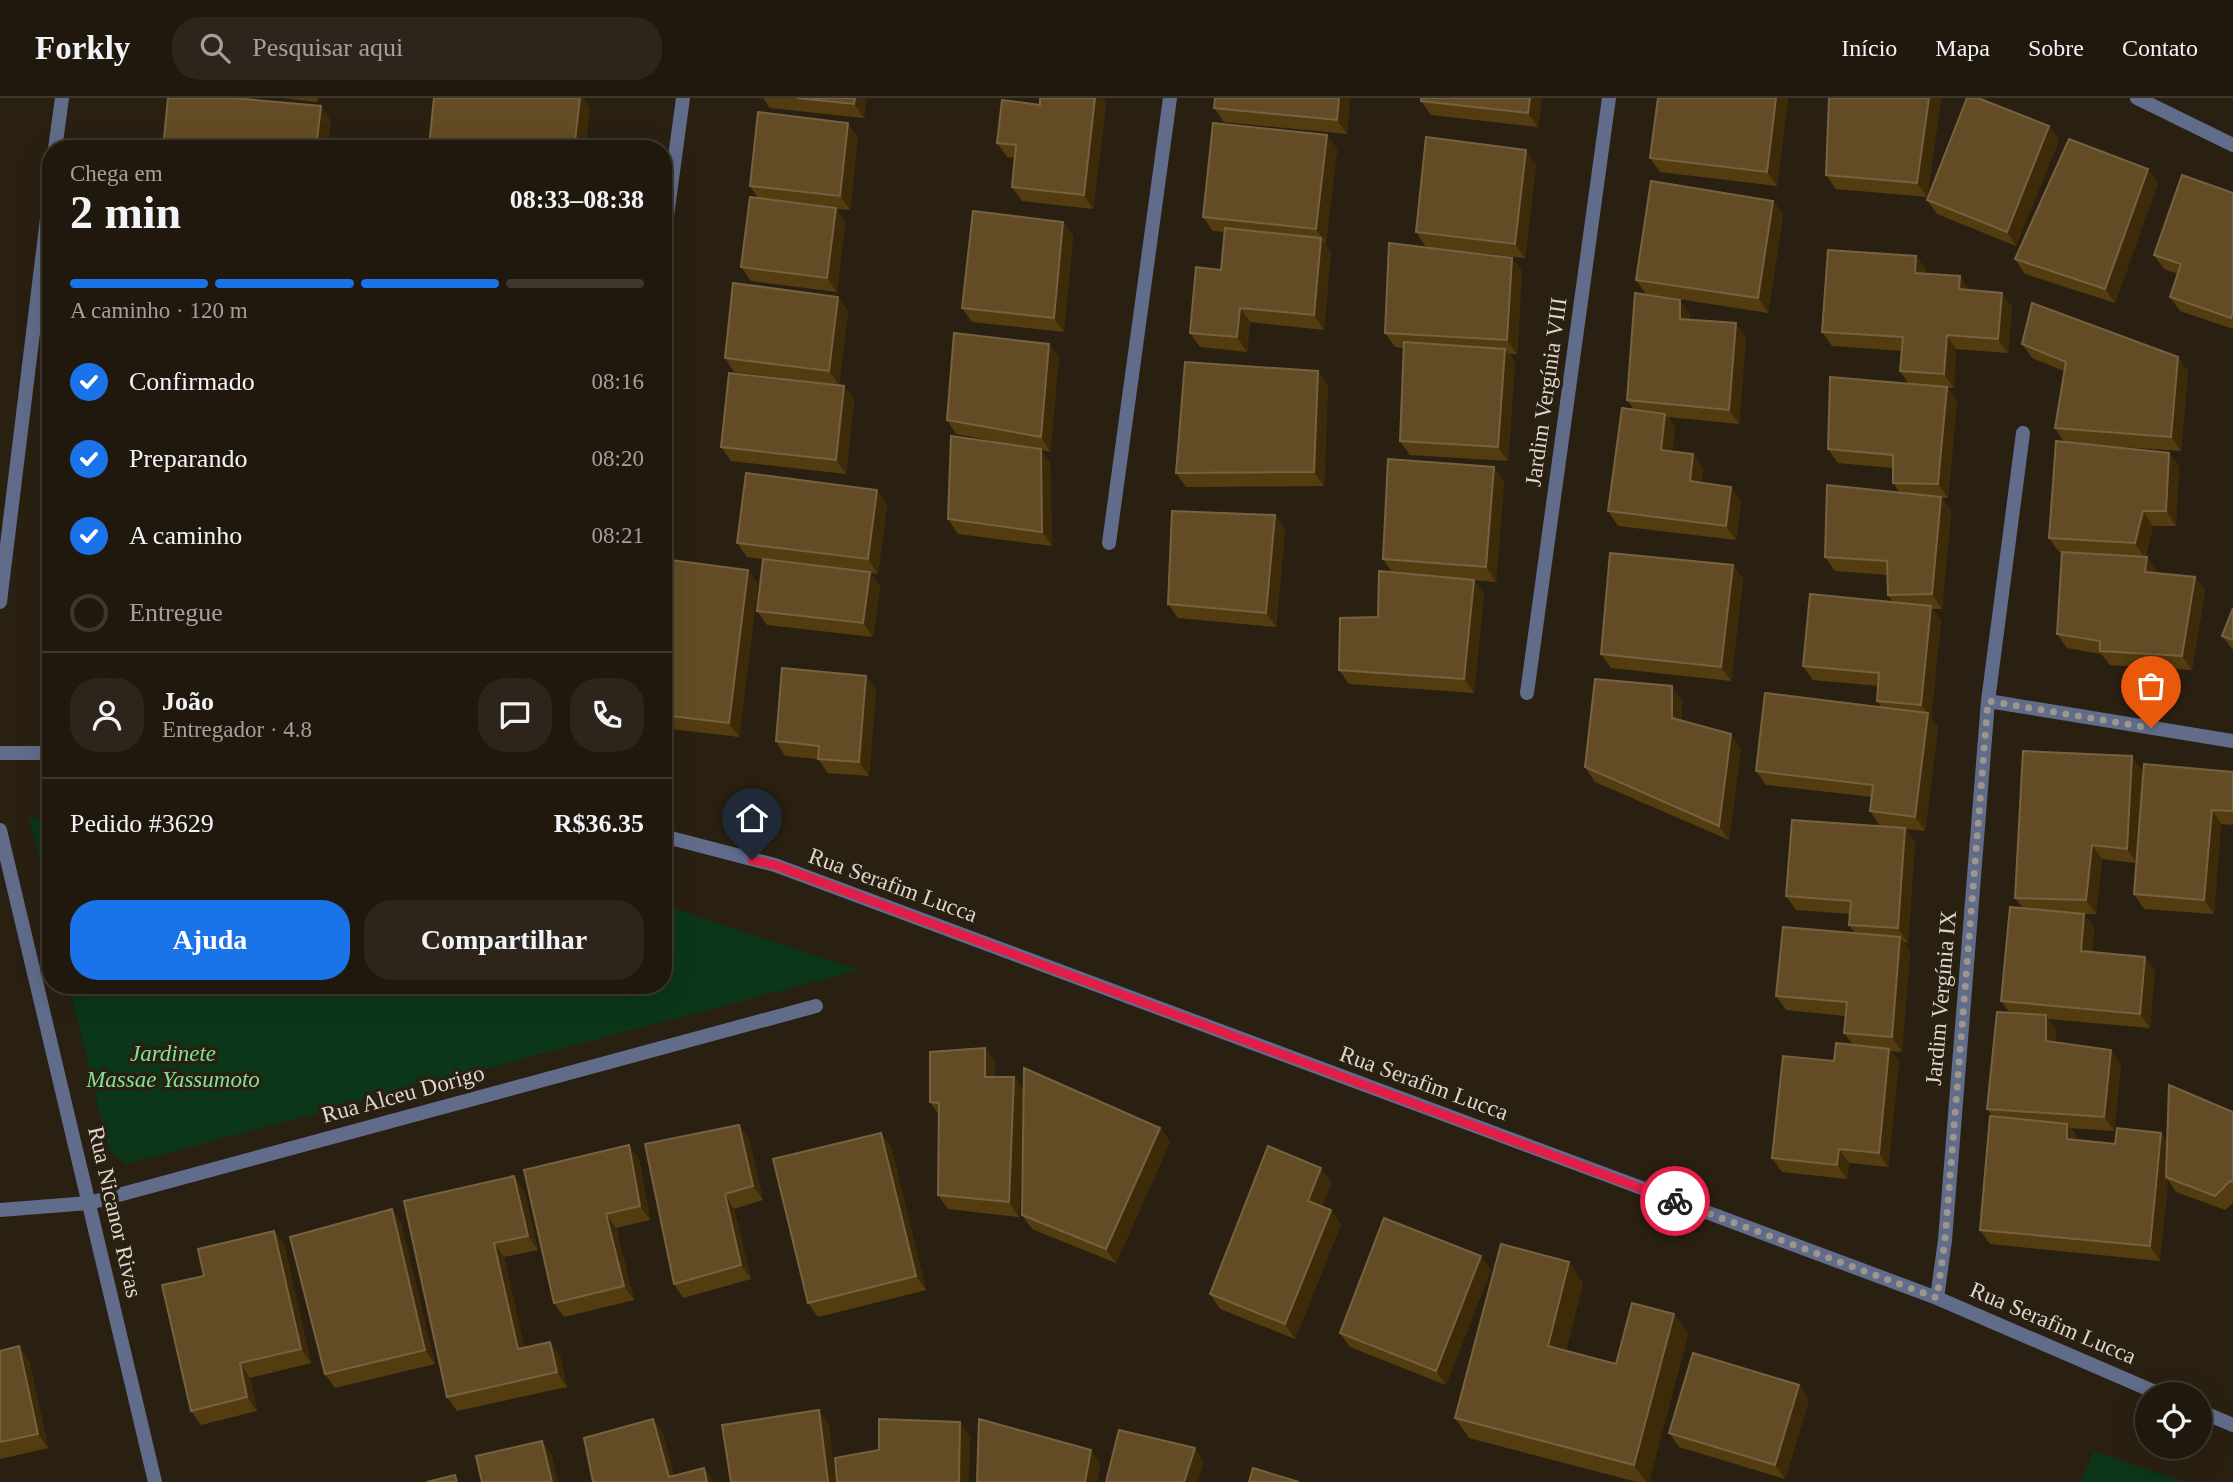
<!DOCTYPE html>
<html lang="pt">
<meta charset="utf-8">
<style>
:root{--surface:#20180d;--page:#2d251b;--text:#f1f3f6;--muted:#a2a09d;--line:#3d372e;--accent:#1a73e8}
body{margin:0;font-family:"Times New Roman",serif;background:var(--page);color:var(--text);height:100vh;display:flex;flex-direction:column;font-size:26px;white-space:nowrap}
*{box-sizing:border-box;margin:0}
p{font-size:23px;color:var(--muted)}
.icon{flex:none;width:38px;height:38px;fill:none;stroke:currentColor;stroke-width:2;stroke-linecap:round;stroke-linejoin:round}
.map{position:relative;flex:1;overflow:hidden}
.sheet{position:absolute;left:42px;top:42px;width:630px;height:854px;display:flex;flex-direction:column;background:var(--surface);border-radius:28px;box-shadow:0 7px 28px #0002,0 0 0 2px var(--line)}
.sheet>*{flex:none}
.buttons{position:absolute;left:2135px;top:1284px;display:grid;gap:14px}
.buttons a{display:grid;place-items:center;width:77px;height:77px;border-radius:50%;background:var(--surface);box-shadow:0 7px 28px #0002,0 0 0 2px var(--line);font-size:35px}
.pin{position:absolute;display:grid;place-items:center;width:60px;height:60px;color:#fff;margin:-72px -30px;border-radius:50% 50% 50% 0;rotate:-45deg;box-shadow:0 0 7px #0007}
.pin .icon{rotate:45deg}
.courier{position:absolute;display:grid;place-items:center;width:70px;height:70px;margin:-35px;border:5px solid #e11d48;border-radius:50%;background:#fff;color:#222;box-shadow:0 2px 9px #0007}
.headline em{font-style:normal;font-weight:700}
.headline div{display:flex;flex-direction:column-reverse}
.headline{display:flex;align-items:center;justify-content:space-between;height:119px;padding:0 28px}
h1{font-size:46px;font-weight:700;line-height:52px}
.bar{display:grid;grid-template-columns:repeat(4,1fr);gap:10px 7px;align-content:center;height:84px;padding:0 28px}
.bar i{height:9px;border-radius:5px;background:var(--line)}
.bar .selected{background:var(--accent)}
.bar p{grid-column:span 4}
.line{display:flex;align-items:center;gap:18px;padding:0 28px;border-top:2px solid var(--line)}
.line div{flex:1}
.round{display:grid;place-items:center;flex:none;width:74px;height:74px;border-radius:28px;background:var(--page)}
ol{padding:0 28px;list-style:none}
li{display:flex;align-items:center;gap:21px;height:77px}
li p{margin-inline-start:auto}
li .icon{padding:7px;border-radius:50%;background:var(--accent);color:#fff;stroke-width:4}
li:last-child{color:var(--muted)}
li i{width:38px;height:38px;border:4px solid var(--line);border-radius:50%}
.primary-button{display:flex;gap:14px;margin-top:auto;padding:14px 28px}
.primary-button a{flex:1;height:80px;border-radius:28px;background:var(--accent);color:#fff;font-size:28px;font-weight:700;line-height:80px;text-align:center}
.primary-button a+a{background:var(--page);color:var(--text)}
header{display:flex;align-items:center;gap:42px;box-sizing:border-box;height:98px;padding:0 35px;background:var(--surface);border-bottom:2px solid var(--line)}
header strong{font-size:33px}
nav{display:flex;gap:38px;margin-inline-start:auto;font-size:24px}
.search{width:490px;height:63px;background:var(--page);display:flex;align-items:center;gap:18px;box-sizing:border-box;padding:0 24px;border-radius:28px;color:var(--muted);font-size:26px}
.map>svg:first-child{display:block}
.green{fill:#0b3618}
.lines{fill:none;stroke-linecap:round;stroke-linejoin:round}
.minor{stroke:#606c8a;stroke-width:14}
.wall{fill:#543c11}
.shaded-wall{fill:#3d2a09}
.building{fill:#634c25;stroke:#766240;stroke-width:2}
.done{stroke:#9e968b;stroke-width:7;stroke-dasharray:0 12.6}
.route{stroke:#e11d48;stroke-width:9}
.labels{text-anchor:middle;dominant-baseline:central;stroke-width:7;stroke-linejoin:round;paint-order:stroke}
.street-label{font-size:23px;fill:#ddd6cd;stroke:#2a2011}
.park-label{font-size:23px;font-style:italic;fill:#80e396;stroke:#2a2011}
</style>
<header>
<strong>Forkly</strong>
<div class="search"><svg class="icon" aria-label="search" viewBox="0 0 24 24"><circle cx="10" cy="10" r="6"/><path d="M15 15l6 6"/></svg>Pesquisar aqui</div>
<nav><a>Início</a><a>Mapa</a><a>Sobre</a><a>Contato</a></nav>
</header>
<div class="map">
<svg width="2233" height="1384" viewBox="0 0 2233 1384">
<rect width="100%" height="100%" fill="#2a2011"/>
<!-- green -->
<path class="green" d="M29,719L51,721V810Z
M663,807L859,872L125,1066L109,1052L69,887H663Z
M2094,1354L2184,1384H2080Z"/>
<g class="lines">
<!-- minor -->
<path class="minor" d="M2137,0L2233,47
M55,51L62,0
M663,147L683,0
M1109,445L1170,0
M0,504L51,88
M1527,595L1609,0
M1988,603L2233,643
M0,655H51
M0,732L155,1384
M663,738L775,767L1937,1200L2162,1297
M0,1112L89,1105L816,908
M1937,1200L1945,1142L1988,603L2023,335
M2200,1313L2233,1327"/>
</g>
<!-- wall -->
<path class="wall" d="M283,0H318L317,4Z
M763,0H866L864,20L770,10Z
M1040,0H1102L1106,6L1093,111L1022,103L1012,89L1015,60L1007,59L997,45L1040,7Z
M1215,0H1350L1347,36L1224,24L1214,10Z
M1421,0H1542L1538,29L1431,17L1421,3Z
M1658,0H1788L1777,88L1660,74L1650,60Z
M1941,0L1927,99L1836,91L1826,77Z
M2049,28L2059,42L2016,148L1937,116L1927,102Z
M1327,37L1337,51L1326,145H1324L1331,154L1324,232L1250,224L1247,254L1200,249L1190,235L1221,172L1225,134L1213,133L1203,119Z
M858,39L850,112L836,111L845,124L837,194L751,183L741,169L758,100L750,88Z
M1526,52L1536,66L1525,160L1426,149L1416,134Z
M2158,85L2115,205L2025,176L2015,161Z
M2233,95V231L2180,213L2170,199L2178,176L2164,171L2154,157Z
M1773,103L1783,117L1768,215L1646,196L1636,182Z
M1063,124L1073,138L1064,234L972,224L962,210Z
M1916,158L1926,172V176L2012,209L2008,255L1956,251L1954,290H1948L1957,303L1948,400H1942L1951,413L1942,511H1933L1941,522L1931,620L1938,629L1925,733L1906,731L1915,744L1908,845L1903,844L1910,854L1902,954L1891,953L1899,965L1888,1069L1849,1065L1847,1081L1782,1074L1772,1060L1834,963L1853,947L1844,935L1846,918L1786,912L1776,898L1855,835L1849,827L1850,816L1796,812L1786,798L1880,728L1870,713L1872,699L1766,687L1756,673L1881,609L1877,603L1878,588L1813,582L1803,568L1893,504L1888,497V477L1835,473L1825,459L1900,395L1893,385V370L1838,365L1828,351L1909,286L1900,273L1902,253L1832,248L1822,234Z
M1512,160L1522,174L1517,256H1509L1515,265L1508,363L1410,357L1400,343L1404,250L1395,249L1385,235Z
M848,213L839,287L734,274L725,260Z
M1690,216V222L1746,239L1739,326L1668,319L1675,330L1672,353L1703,370L1701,385L1741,403L1736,442L1618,428L1608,413L1634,312L1627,302Z
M1049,246L1059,260L1050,354L1041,352L1050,365L1052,448L958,436L948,421L1013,347L956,336L947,322Z
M2022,246L2188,273L2181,353L2093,347L2169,355L2179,369L2176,428H2153L2145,459H2147L2157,473V475L2195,479L2205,493L2192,572L2110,567L2101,556L2067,550L2057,536L2062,455L2059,454L2049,440L2064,344L2055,330L2064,273L2032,260Z
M1318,273L1328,287L1324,388L1186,389L1176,375Z
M844,288L854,302L846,376L731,363L721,349Z
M1494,369L1504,383L1496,484L1449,480L1474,482L1484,497L1474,595L1349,586L1339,572L1378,519L1392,474L1383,461Z
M877,392L887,406L878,476L870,475L880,488L873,539L767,527L757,513L769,462L747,459L737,445Z
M1275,417L1285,432L1276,529L1178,520L1168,506Z
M663,461L748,472L758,486L739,639L663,630Z
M1733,467L1743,481L1731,583L1611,570L1601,556Z
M2233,510V552L2222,538Z
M866,578L876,592L869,678L828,675L818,661L785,658L776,643Z
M1682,602V623L1741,650L1729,742L1595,684L1585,669Z
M2142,672L2139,733L2233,674V727L2221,726L2214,816L2144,811L2134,796L2136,765L2102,761L2096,816H2084L2094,830L2092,854L2155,873L2150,930L2048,921L2056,932V944L2121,966L2114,1033L2071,1030L2077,1040V1042L2115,1046L2167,1043L2233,1014V1105L2225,1112L2176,1094L2168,1082L2160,1163L1990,1146L1980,1132L1992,1018L1987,1011L2010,915L2001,903L2023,810L2015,800Z
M985,950L995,964V979H1014L1024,993L1019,1119L948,1111L938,1097L939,1017L930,1004Z
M739,1027L749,1041L763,1102L734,1111L751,1181L683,1200L674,1186Z
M1160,1030L1170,1044L1116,1165L1032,1131L1022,1117Z
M881,1035L891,1049L926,1192L818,1219L808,1205Z
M639,1061L650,1122L616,1130L634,1202L564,1219L554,1205Z
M1321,1070L1331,1085L1322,1108L1341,1126L1295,1241L1220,1211L1210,1196Z
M524,1093L538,1152L504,1159L524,1249L560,1258L567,1289L457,1313L447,1299L404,1103Z
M392,1111L401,1125L435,1266L335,1290L325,1276Z
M274,1133L284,1147L311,1265L250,1280L257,1313L201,1327L191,1313L204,1178Z
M1569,1164L1583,1185L1566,1253L1616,1266L1674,1216L1688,1236L1649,1384H1637L1469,1340L1455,1320Z
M1491,1172L1446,1287L1350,1249L1340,1235Z
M19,1248L29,1263L48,1350L0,1361V1253Z
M1799,1287L1809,1302L1785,1381L1679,1349L1669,1335Z"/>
<!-- shaded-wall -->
<path class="shaded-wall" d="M580,0H583L590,10L586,51H574Z
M855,0H866L864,20L854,6Z
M1095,0H1102L1106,6L1093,111L1084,97Z
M1339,0H1350L1347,36L1337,22Z
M1530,0H1542L1538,29L1528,15Z
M1776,0H1788L1777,88L1767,74Z
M1929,0H1941L1927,99L1917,85Z
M321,8L331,23L328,51H316Z
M848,25L858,39L850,112L840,98Z
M2049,28L2059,42L2016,148L2007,134Z
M1327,37L1337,51L1326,145L1316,131Z
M1526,52L1536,66L1525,160L1515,146Z
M2148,71L2158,85L2115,205L2105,191Z
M1773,103L1783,117L1768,215L1758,200Z
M836,110L845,124L837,194L827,180Z
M1063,124L1073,138L1064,234L1054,220Z
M1321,140L1331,154L1324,232L1314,217Z
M1916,158L1926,172L1925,189L1915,175Z
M1512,160L1522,174L1517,256L1507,242Z
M1960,178L1970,193L1959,191Z
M2002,195L2012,209L2008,255L1998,241Z
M838,199L848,213L839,287L829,273Z
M1680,202L1690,216V236L1680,221Z
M1240,210L1250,224L1247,254L1237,239Z
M1736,225L1746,239L1739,326L1729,312Z
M1947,237L1956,251L1954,290L1944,276Z
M1049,246L1059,260L1050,354L1041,339Z
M1505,251L1515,265L1508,363L1498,349Z
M2178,259L2188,273L2181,353L2171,339Z
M1318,273L1328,287L1324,388L1314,374Z
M844,288L854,302L846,376L836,362Z
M1947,289L1957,303L1948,400L1938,386Z
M1665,316L1675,330L1671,366L1661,352Z
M1041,351L1050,365L1052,448L1042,434Z
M2169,355L2179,369L2176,428L2166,413Z
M1693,356L1703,370L1700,397L1690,383Z
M1494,369L1504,383L1496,484L1486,469Z
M1731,389L1741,403L1736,442L1726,428Z
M877,392L887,406L878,476L868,461Z
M1941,399L1951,413L1942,511L1932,496Z
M2143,413L2153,428L2144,459L2135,445Z
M1275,417L1285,432L1276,529L1266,515Z
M2147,459L2157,473L2155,488L2145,474Z
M1733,467L1743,481L1731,583L1721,569Z
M748,472L758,486L739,639L729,625Z
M870,474L880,488L873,539L863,525Z
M2195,479L2205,493L2192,572L2182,558Z
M1474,482L1484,497L1474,595L1464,581Z
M1931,508L1941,522L1931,620L1938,629L1925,733L1915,719L1928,616L1921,607Z
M866,578L876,592L869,678L859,664Z
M1672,588L1682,602V634L1672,620Z
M1731,636L1741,650L1729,742L1719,728Z
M2132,658L2142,672L2137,765L2127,751Z
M2212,712L2221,726L2214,816L2204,802Z
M1905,730L1915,744L1908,845L1898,830Z
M2092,747L2102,761L2096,816L2086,802Z
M2084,816L2094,830L2091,867L2081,853Z
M1900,839L1910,854L1902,954L1892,939Z
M2145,859L2155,873L2150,930L2140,916Z
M2046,917L2056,932V957L2046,943Z
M985,950L995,964V993L985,979Z
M1889,951L1899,965L1888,1069L1879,1055Z
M2111,952L2121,966L2114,1033L2104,1019Z
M1014,979L1024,993L1019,1119L1009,1104Z
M2067,1026L2077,1040L2076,1055L2067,1041Z
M739,1027L749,1041L763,1102L753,1088Z
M1160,1030L1170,1044L1116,1165L1106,1151Z
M881,1035L891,1049L926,1192L916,1178Z
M2161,1035L2171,1049L2166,1079L2168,1082L2160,1163L2150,1148Z
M629,1047L639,1061L650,1122L640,1108Z
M1839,1051L1849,1065L1847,1081L1837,1067Z
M1321,1070L1331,1085L1318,1117L1308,1103Z
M514,1078L524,1093L538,1152L528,1138Z
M725,1096L734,1111L751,1181L741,1167Z
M392,1111L401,1125L435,1266L425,1252Z
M1331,1112L1341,1126L1295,1241L1285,1226Z
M606,1116L616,1130L634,1202L624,1188Z
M274,1133L284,1147L311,1265L301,1251Z
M494,1145L504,1159L528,1265L518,1251Z
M1481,1158L1491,1172L1446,1287L1436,1273Z
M1569,1164L1583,1185L1562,1268L1548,1248Z
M1674,1216L1688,1236L1649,1384H1646L1634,1367Z
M550,1244L560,1258L567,1289L557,1274Z
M19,1248L29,1263L48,1350L38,1336Z
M240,1265L250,1280L257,1313L247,1299Z
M1799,1287L1809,1302L1785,1381L1775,1367Z
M819,1312L829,1326L836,1384H828Z
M653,1321L663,1335L676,1384L669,1379Z
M960,1324L970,1338L969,1384H959Z
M542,1343L552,1357L558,1384H552Z
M1195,1350L1204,1364L1198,1384H1184Z
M1091,1352L1101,1366L1097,1384H1085Z
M704,1370L714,1384H707Z"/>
<!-- building -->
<path class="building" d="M168,0H233L321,8L316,51H163Z
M434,0H580L574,51H450L429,48Z
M797,0H855L854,6Z
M1040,0H1095L1084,97L1012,89L1016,47L997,45L1002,2L1040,7Z
M1215,0H1339L1337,22L1214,10Z
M1421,0H1530L1528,15L1421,3Z
M1658,0H1776L1767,74L1650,60Z
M1829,0H1929L1917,85L1826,77Z
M1967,0H1978L2049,28L2007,134L1927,102Z
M758,14L848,25L840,98L750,88Z
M1213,25L1327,37L1316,131L1203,119Z
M1426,39L1526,52L1515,146L1416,134Z
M2069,41L2148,71L2105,191L2015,161Z
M2182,77L2233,95V215L2231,220L2170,199L2181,166L2154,157Z
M1651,83L1773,103L1758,200L1636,182Z
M750,99L836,110L827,180L741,169Z
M973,113L1063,124L1054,220L962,210Z
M1225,130L1321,140L1314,217L1240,210L1237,239L1190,235L1196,169L1221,172Z
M1389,145L1512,160L1507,242L1385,235Z
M1828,152L1916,158L1915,175L1960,178L1959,191L2002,195L1998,241L1947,237L1944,276L1900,273L1903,239L1822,234Z
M733,185L838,199L829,273L725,260Z
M1635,195L1680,202V221L1736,225L1729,312L1627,302Z
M2032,205L2178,259L2171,339L2055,330L2066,264L2022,246Z
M954,235L1049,246L1041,339L947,322Z
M1404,244L1505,251L1498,349L1400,343Z
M1185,264L1318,273L1314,374L1176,375Z
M729,275L844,288L836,362L721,349Z
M1830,279L1947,289L1938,386L1893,385V357L1828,351Z
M1622,310L1665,316L1661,352L1693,356L1690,383L1731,389L1726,428L1608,413Z
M951,338L1041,351L1042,434L948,421Z
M2056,343L2169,355L2166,413H2143L2135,445L2049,440Z
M1388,361L1494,369L1486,469L1383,461Z
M746,375L877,392L868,461L737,445Z
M1827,387L1941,399L1932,496L1888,497L1887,463L1825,459Z
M1172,413L1275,417L1266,515L1168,506Z
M2062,454L2147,459L2145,474L2195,479L2182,558L2100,553V543L2057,536Z
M1610,455L1733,467L1721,569L1601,556Z
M663,461L748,472L729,625L663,617Z
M763,461L870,474L863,525L757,513Z
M1379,473L1474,482L1464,581L1339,572L1340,520L1378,519Z
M1810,496L1931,508L1921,607L1877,603L1879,575L1803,568Z
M2233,510V542L2222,538Z
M782,570L866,578L859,664L818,661L819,648L776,643Z
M1595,581L1672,588V620L1731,636L1719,728L1585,669Z
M1765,595L1928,615L1915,719L1870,713L1873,687L1756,673Z
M2023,653L2132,658L2127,751L2092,747L2086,802L2015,800Z
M2144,666L2233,674V713L2212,712L2204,802L2134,796Z
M1792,722L1905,730L1898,830L1849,827L1851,803L1786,798Z
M2010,809L2084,816L2081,853L2145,859L2140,916L2001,903Z
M1783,829L1900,839L1892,939L1844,935L1847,904L1776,898Z
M1997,914L2046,917V943L2111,952L2104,1019L1987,1011Z
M1836,945L1889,951L1879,1055L1839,1051L1837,1067L1772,1060L1783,958L1834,963Z
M985,950V979H1014L1009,1104L938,1097L939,1005L930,1004V954Z
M1024,970L1160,1030L1106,1151L1022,1117Z
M2169,987L2233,1014V1084L2230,1083L2215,1098L2166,1079Z
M1990,1018L2067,1026V1041L2115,1046L2117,1030L2161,1035L2150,1148L1980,1132Z
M739,1027L753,1088L725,1096L741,1167L674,1186L645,1046Z
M881,1035L916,1178L808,1205L773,1061Z
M629,1047L640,1108L606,1116L624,1188L554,1205L524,1072Z
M1268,1048L1321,1070L1308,1103L1331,1112L1285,1226L1210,1196Z
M514,1078L528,1138L494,1145L518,1251L550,1244L557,1274L447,1299L404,1103Z
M392,1111L425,1252L325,1276L290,1139Z
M1384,1120L1481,1158L1436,1273L1340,1235Z
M274,1133L301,1251L240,1265L247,1299L191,1313L162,1187L204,1178L198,1151Z
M1501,1146L1569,1164L1548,1248L1616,1266L1632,1205L1674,1216L1634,1367L1455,1320Z
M19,1248L38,1336L0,1344V1253Z
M1693,1255L1799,1287L1775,1367L1669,1335Z
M819,1312L828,1384H731L722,1327Z
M653,1321L669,1379L704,1370L707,1384H593L584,1340Z
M879,1321L960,1324L959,1384H837L835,1360L879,1352Z
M979,1321L1091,1352L1085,1384H977Z
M1119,1332L1195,1350L1184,1384H1106Z
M542,1343L552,1384H482L476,1358Z
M1253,1370L1299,1384H1249Z
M455,1377L457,1384H427Z"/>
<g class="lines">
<!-- done -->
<path class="done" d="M1675,1103L1937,1200L1945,1142L1988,603L2151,630"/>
<!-- route -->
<path class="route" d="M752,762L775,767L1675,1103"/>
</g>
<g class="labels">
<!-- street labels -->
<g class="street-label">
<text transform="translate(1546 294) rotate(-82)">Jardim Vergínia VIII</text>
<text transform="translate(893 787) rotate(20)">Rua Serafim Lucca</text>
<text transform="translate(1941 900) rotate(-85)">Jardim Vergínia IX</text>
<text transform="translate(1424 985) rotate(20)">Rua Serafim Lucca</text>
<text transform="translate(403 996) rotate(-15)">Rua Alceu Dorigo</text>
<text transform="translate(115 1114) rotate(77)">Rua Nicanor Rivas</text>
<text transform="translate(2053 1225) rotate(23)">Rua Serafim Lucca</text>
</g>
<!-- park labels -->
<g class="park-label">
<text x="173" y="955">Jardinete<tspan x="173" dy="26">Massae Yassumoto</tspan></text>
</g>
</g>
</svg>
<div class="buttons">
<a><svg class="icon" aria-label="locate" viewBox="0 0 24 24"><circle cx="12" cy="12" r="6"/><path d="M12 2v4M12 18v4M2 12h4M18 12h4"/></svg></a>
</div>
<div class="pin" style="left:2151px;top:630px;background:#ea580c"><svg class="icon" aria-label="bag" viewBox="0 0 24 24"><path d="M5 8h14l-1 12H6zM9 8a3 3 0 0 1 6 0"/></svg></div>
<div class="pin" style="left:752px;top:762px;background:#1f2937"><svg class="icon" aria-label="home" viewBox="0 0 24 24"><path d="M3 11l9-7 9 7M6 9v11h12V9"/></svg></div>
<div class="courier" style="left:1675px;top:1103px"><svg class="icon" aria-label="bike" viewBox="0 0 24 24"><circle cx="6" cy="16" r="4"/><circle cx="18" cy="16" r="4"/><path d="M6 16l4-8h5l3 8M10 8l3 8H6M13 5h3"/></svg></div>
<section class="sheet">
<div class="headline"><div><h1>2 min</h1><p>Chega em</p></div><em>08:33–08:38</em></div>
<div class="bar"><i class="selected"></i><i class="selected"></i><i class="selected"></i><i></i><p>A caminho · 120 m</p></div>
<ol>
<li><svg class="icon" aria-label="check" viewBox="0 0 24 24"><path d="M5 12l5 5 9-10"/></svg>Confirmado<p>08:16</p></li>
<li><svg class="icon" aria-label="check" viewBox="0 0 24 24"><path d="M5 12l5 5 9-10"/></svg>Preparando<p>08:20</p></li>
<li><svg class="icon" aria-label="check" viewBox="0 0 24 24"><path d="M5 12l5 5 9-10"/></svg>A caminho<p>08:21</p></li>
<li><i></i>Entregue</li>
</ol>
<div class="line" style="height:126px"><a class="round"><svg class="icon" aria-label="person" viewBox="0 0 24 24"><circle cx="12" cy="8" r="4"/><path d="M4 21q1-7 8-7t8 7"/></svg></a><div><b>João</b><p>Entregador · 4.8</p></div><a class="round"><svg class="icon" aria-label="chat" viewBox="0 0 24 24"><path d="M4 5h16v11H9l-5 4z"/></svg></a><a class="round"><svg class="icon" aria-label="phone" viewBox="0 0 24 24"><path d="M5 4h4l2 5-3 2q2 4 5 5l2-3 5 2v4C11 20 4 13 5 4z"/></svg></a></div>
<div class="line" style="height:91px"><div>Pedido #3629</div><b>R$36.35</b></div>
<div class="primary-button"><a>Ajuda</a><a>Compartilhar</a></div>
</section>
</div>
